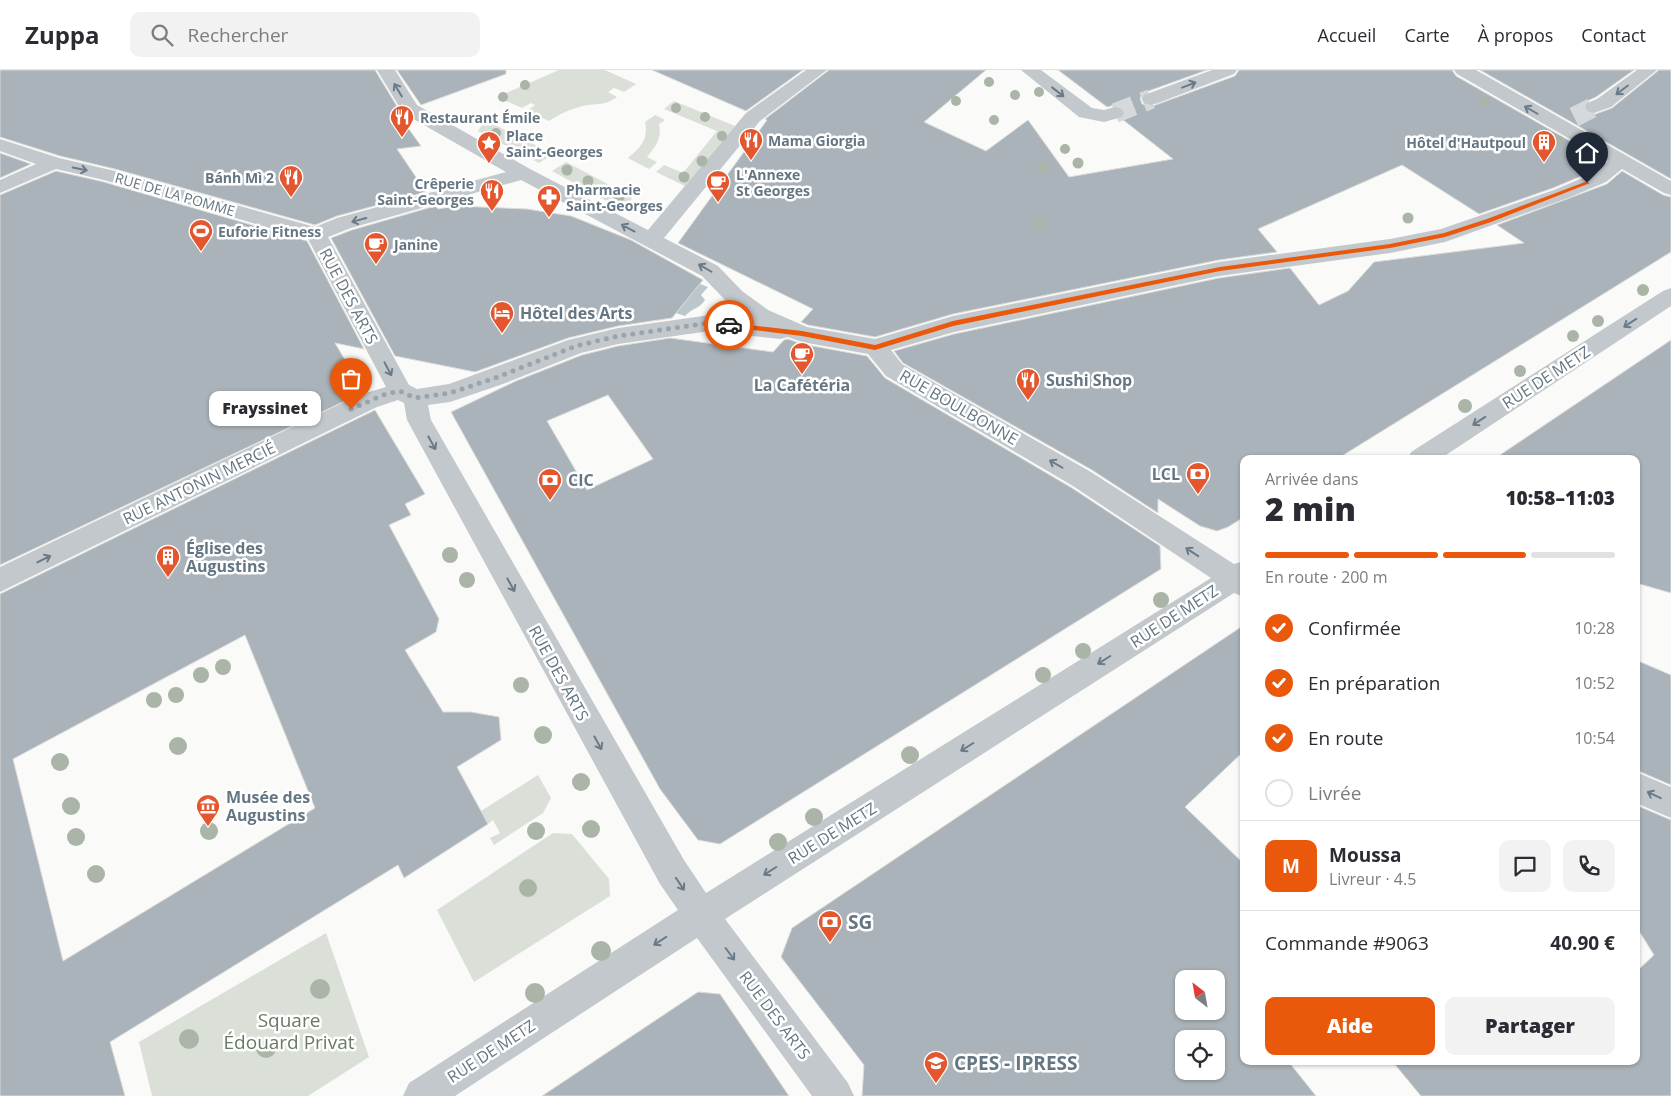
<!DOCTYPE html>
<html lang="fr">
<meta charset="utf-8">
<style>
:root{--surface:#fff;--page:#f2f2f3;--text:#2b2b33;--muted:#7c7c81;--line:#e1e1e2;--accent:#ea580c}
body{margin:0;font-family:"Open Sans",sans-serif;background:var(--page);color:var(--text);height:100vh;display:flex;flex-direction:column;font-size:19px;white-space:nowrap}
*{box-sizing:border-box;margin:0}
p{font-size:16px;color:var(--muted)}
.icon{flex:none;width:28px;height:28px;fill:none;stroke:currentColor;stroke-width:2;stroke-linecap:round;stroke-linejoin:round}
.map{position:relative;flex:1;overflow:hidden}
.side{position:absolute;left:1240px;top:385px;width:400px;height:610px;display:flex;flex-direction:column;background:var(--surface);border-radius:10px;box-shadow:0 1px 4px #0004}
.side>*{flex:none}
.needle{width:32px;rotate:329deg}
.buttons{position:absolute;left:1175px;top:900px;display:grid;gap:10px}
.buttons a{display:grid;place-items:center;width:50px;height:50px;border-radius:10px;background:var(--surface);box-shadow:0 1px 4px #0004;font-size:25px}
.pin{position:absolute;display:grid;place-items:center;width:42px;height:42px;color:#fff;margin:-51px -21px;border-radius:50% 50% 50% 0;rotate:-45deg;box-shadow:0 0 5px #0007}
.pin .icon{rotate:45deg}
.courier{position:absolute;display:grid;place-items:center;width:50px;height:50px;margin:-25px;border:4px solid #ea580c;border-radius:50%;background:#fff;color:#222;box-shadow:0 1px 6px #0007}
.bubble{position:absolute;height:35px;border-radius:10px;background:var(--surface);box-shadow:0 1px 4px #0004;font-size:16px;font-weight:800;line-height:35px;text-align:center}
.summary em{font-style:normal;font-weight:800}
.summary div{display:flex;flex-direction:column-reverse}
.summary{display:flex;align-items:center;justify-content:space-between;height:85px;padding:0 25px}
h1{font-size:32px;font-weight:800;line-height:38px}
.bar{display:grid;grid-template-columns:repeat(4,1fr);gap:8px 5px;align-content:center;height:60px;padding:0 25px}
.bar i{height:6px;border-radius:4px;background:var(--line)}
.bar .on{background:var(--accent)}
.bar p{grid-column:span 4}
.line{display:flex;align-items:center;gap:12px;padding:0 25px;border-top:1px solid var(--line)}
.line div{flex:1}
.round{display:grid;place-items:center;flex:none;width:52px;height:52px;border-radius:10px;background:var(--page)}
ol{padding:0 25px;list-style:none}
li{display:flex;align-items:center;gap:15px;height:55px}
li p{margin-inline-start:auto}
li .icon{padding:5px;border-radius:50%;background:var(--accent);color:#fff;stroke-width:4}
li:last-child{color:var(--muted)}
li i{width:28px;height:28px;border:2px solid var(--line);border-radius:50%}
.cta{display:flex;gap:10px;margin-top:auto;padding:10px 25px}
.cta a{flex:1;height:58px;border-radius:10px;background:var(--accent);color:#fff;font-size:20px;font-weight:800;line-height:58px;text-align:center}
.cta a+a{background:var(--page);color:var(--text)}
header{display:flex;align-items:center;gap:30px;box-sizing:border-box;height:70px;padding:0 25px;background:var(--surface);border-bottom:1px solid var(--line)}
header strong{font-size:24px}
nav{display:flex;gap:28px;margin-inline-start:auto;font-size:18px}
.search{width:350px;height:45px;background:var(--page);display:flex;align-items:center;gap:12px;box-sizing:border-box;padding:0 18px;border-radius:10px;color:var(--muted);font-size:19px}
.map>svg:first-child{display:block}
.green{fill:#dadfd7}
.water{fill:#bbc7cb}
.building{fill:#aab3b9;stroke:#dcdcda;fill-rule:evenodd}
.lines{fill:none;stroke-linecap:round;stroke-linejoin:round}
.street-tunnel{stroke:#d5d9db;stroke-width:20;stroke-dasharray:20 10;stroke-linecap:butt}
.street{fill:#c3c8cc;fill-rule:evenodd}
.tree{fill:#aab4a7}
.oneway{stroke:#6a7a87}
.route{fill:#ea580c}
.done{stroke:#99a4ac;stroke-width:5;stroke-dasharray:0 9}
.labels{text-anchor:middle;dominant-baseline:central;stroke-width:5;stroke-linejoin:round;paint-order:stroke}
.far-poi-label{font-size:14px;font-weight:bold;fill:#657683;stroke:#fff;text-anchor:start}
.far-street-label{font-size:14px;fill:#657683;stroke:#fff}
.street-label{font-size:16px;fill:#657683;stroke:#fff}
.poi-label{font-size:16px;font-weight:bold;fill:#657683;stroke:#fff;text-anchor:start}
.near-poi-label{font-size:19px;font-weight:bold;fill:#657683;stroke:#fff;text-anchor:start}
.near-park-label{font-size:19px;fill:#687a64;stroke:#fff}
</style>
<header>
<strong>Zuppa</strong>
<div class="search"><svg class="icon" aria-label="search" viewBox="0 0 24 24"><circle cx="10" cy="10" r="6"/><path d="M15 15l6 6"/></svg>Rechercher</div>
<nav><a>Accueil</a><a>Carte</a><a>À propos</a><a>Contact</a></nav>
</header>
<div class="map">
<svg width="1671" height="1026" viewBox="0 0 1671 1026">
<rect width="100%" height="100%" fill="#fafaf8"/>
<!-- green -->
<path class="green" d="M559,0H605L636,14L624,22L614,18L608,22L617,27C604,36 598,33 583,36C570,39 560,44 549,51L527,41L535,35L531,33L522,38L497,27Z
M674,31L735,56L685,116L656,102L664,95L683,103L717,61L664,39Z
M655,45L665,50L659,54C662,68 656,76 647,87L657,92L649,99L628,88C640,78 649,70 645,52Z
M491,53L553,84L539,93L478,61L482,55Z
M566,92L632,127L630,133L618,137L552,101Z
M538,705L551,728L543,743L494,775L490,768L500,763L493,750L488,754L481,741Z
M553,763L572,764L609,809L610,826L474,912L437,840Z
M326,863L369,987L308,1026H152L139,972Z"/>
<!-- water -->
<path class="water" d="M700,214L708,217L701,225L705,230C699,239 692,238 685,246L676,243Z"/>
<!-- building -->
<path class="building" d="M0,0H375L401,43L398,44L421,76L397,79L426,122L337,146L315,155L115,99L60,86L0,67Z
M397,0H506V4L421,35Z
M652,0H803L746,41Z
M829,0H986L924,52L986,81L1028,50L1069,107L1173,89L1122,49L1126,44L1123,37L1115,35L1107,37L1058,0H1207L1143,23L1140,28L1142,34L1150,37L1235,6L1239,0H1452L1456,6L1605,91L1591,102L1553,118L1479,144L1402,95L1258,159L1277,182L1219,190L953,244L875,267L808,255L801,252L813,239L678,173L767,50L765,49Z
M1480,0H1634L1596,27L1585,32L1583,36L1585,42L1593,45L1612,38L1659,0H1671V109Z
M0,83L31,94L0,108Z
M56,101L104,112L307,171L364,279L335,273L364,322L0,495V125Z
M1622,101L1663,125L1671,127V182L1337,389H1244V447L1228,457L1217,461L1200,456L1158,429V443L1092,400L903,293L894,281L954,264L1219,208L1290,198L1319,235L1348,221L1374,192L1524,173L1497,155L1607,114Z
M435,136L438,139L456,136L527,139L571,146L631,170L703,210L672,248L618,256L568,268L475,302L395,286L331,168L352,160Z
M670,268L773,282L784,270L788,269L802,274L867,286L885,308L1072,418L1160,476L1161,499L720,774L698,770L660,719L451,342L516,311L582,285L618,276ZM608,325L653,389L587,420L547,351Z
M1671,270V523L1636,513V389H1494Z
M375,340L425,424L405,434L411,445L389,455L439,549L436,562L405,580L443,642H471L499,647L501,670L457,697L488,754L404,808L398,795L110,972L125,1026H0V524ZM245,565L315,738L63,891L13,689Z
M1244,555V681L1185,737L1244,794V991H1288L1316,1026H862L864,995L781,887L792,858ZM1184,909H1216V941H1184ZM1184,969H1216V1001H1184Z
M1636,590L1671,605V715L1636,700Z
M1636,735L1671,750V1026H1421L1392,991H1636V902L1654,885L1636,856Z
M698,922L720,924L789,1026H542Z"/>
<g class="lines">
<!-- street-tunnel -->
<path class="street-tunnel" d="M1115,43L1151,29
M1574,47L1594,37"/>
<!-- street -->
<path class="street" d="M377,0H395L417,35L530,99L648,160L746,43L806,0H827L760,51L664,168L718,196L742,221L768,240L807,257L875,269L953,246L1219,192L1390,169L1441,159L1554,120L1592,104L1608,91L1457,4L1454,0H1476L1671,111V125L1664,123L1622,99L1606,112L1568,128L1445,172L1390,183L1219,206L954,262L891,280L902,294L1091,402L1234,494L1244,491V527L1234,523L725,849L848,1013L854,1026H812L697,868L455,1026H403L409,1013L678,840L660,814L407,350L404,333L398,330L377,337L0,522V497L359,325L386,317L308,169L104,110L56,99L0,123V110L36,94L0,81V69L59,88L115,101L315,157L337,148L506,102L403,43ZM521,110L702,206L726,231L751,250L710,245L618,258L568,270L449,314L417,319L409,315L328,167L351,158ZM710,261L780,269L788,267L802,272L868,284L886,306L1073,416L1211,508L706,823L684,790L431,350L428,335L450,332L503,314L581,283L618,274Z
M1021,0H1041L1092,38L1104,40L1115,37L1122,39L1124,43L1122,47L1104,52L1079,47Z
M1212,0H1237L1234,4L1158,33L1151,35L1144,33L1142,29L1144,25Z
M1637,0H1657L1611,37L1594,43L1587,41L1585,37L1587,33L1597,29Z
M1671,218V236L1440,389H1408L1411,382L1663,221Z
M1636,702L1671,717V748L1636,733Z"/>
</g>
<!-- trees -->
<g class="tree">
<circle cx="989" cy="12" r="5"/>
<circle cx="525" cy="15" r="5"/>
<circle cx="1039" cy="22" r="5"/>
<circle cx="1015" cy="25" r="5"/>
<circle cx="503" cy="27" r="5"/>
<circle cx="956" cy="31" r="5"/>
<circle cx="1485" cy="32" r="5"/>
<circle cx="676" cy="38" r="5"/>
<circle cx="705" cy="47" r="5"/>
<circle cx="994" cy="50" r="5"/>
<circle cx="496" cy="63" r="5"/>
<circle cx="722" cy="66" r="5"/>
<circle cx="1559" cy="71" r="5"/>
<circle cx="1065" cy="79" r="5"/>
<circle cx="1581" cy="82" r="5"/>
<circle cx="534" cy="83" r="5"/>
<circle cx="702" cy="91" r="5.5"/>
<circle cx="1078" cy="93" r="5.5"/>
<circle cx="1043" cy="98" r="5.5"/>
<circle cx="567" cy="100" r="5.5"/>
<circle cx="684" cy="107" r="5.5"/>
<circle cx="588" cy="111" r="5.5"/>
<circle cx="619" cy="127" r="5.5"/>
<circle cx="1408" cy="148" r="5.5"/>
<circle cx="1039" cy="154" r="5.5"/>
<circle cx="1643" cy="220" r="6"/>
<circle cx="1598" cy="251" r="6"/>
<circle cx="1573" cy="266" r="6"/>
<circle cx="1520" cy="301" r="6"/>
<circle cx="1465" cy="336" r="7"/>
<circle cx="450" cy="485" r="8"/>
<circle cx="467" cy="510" r="8"/>
<circle cx="1161" cy="530" r="8"/>
<circle cx="1083" cy="581" r="8"/>
<circle cx="223" cy="597" r="8"/>
<circle cx="201" cy="605" r="8"/>
<circle cx="1043" cy="605" r="8"/>
<circle cx="521" cy="615" r="8"/>
<circle cx="176" cy="625" r="8"/>
<circle cx="154" cy="630" r="8"/>
<circle cx="543" cy="665" r="9"/>
<circle cx="178" cy="676" r="9"/>
<circle cx="910" cy="685" r="9"/>
<circle cx="60" cy="692" r="9"/>
<circle cx="581" cy="712" r="9"/>
<circle cx="71" cy="736" r="9"/>
<circle cx="814" cy="747" r="9"/>
<circle cx="591" cy="759" r="9"/>
<circle cx="209" cy="761" r="9"/>
<circle cx="536" cy="761" r="9"/>
<circle cx="76" cy="767" r="9"/>
<circle cx="778" cy="772" r="9"/>
<circle cx="96" cy="804" r="9"/>
<circle cx="528" cy="818" r="9"/>
<circle cx="601" cy="881" r="10"/>
<circle cx="320" cy="919" r="10"/>
<circle cx="535" cy="923" r="10"/>
<circle cx="189" cy="969" r="10"/>
<circle cx="266" cy="978" r="10"/>
</g>
<!-- one-way arrows -->
<defs><path id="oneway-shaft" d="M-6 0H5M1.5-3L5.5 0L1.5 3" fill="none" stroke-width="1.6" stroke-linecap="round" stroke-linejoin="round" transform="scale(1.25)"/></defs>
<g class="oneway">
<use href="#oneway-shaft" transform="translate(1189 15) rotate(-21)"/>
<use href="#oneway-shaft" transform="translate(398 20) rotate(-121)"/>
<use href="#oneway-shaft" transform="translate(1622 20) rotate(143)"/>
<use href="#oneway-shaft" transform="translate(1058 22) rotate(38)"/>
<use href="#oneway-shaft" transform="translate(1531 40) rotate(-150)"/>
<use href="#oneway-shaft" transform="translate(80 99) rotate(12)"/>
<use href="#oneway-shaft" transform="translate(359 150) rotate(165)"/>
<use href="#oneway-shaft" transform="translate(628 158) rotate(-152)"/>
<use href="#oneway-shaft" transform="translate(705 198) rotate(-150)"/>
<use href="#oneway-shaft" transform="translate(1630 253) rotate(147)"/>
<use href="#oneway-shaft" transform="translate(388 299) rotate(62)"/>
<use href="#oneway-shaft" transform="translate(1479 351) rotate(147)"/>
<use href="#oneway-shaft" transform="translate(432 373) rotate(61)"/>
<use href="#oneway-shaft" transform="translate(1056 394) rotate(-150)"/>
<use href="#oneway-shaft" transform="translate(1192 482) rotate(-147)"/>
<use href="#oneway-shaft" transform="translate(44 489) rotate(-26)"/>
<use href="#oneway-shaft" transform="translate(511 515) rotate(61)"/>
<use href="#oneway-shaft" transform="translate(1104 590) rotate(148)"/>
<use href="#oneway-shaft" transform="translate(598 673) rotate(61)"/>
<use href="#oneway-shaft" transform="translate(967 677) rotate(148)"/>
<use href="#oneway-shaft" transform="translate(1654 725) rotate(-155)"/>
<use href="#oneway-shaft" transform="translate(770 801) rotate(148)"/>
<use href="#oneway-shaft" transform="translate(680 814) rotate(56)"/>
<use href="#oneway-shaft" transform="translate(660 871) rotate(147)"/>
<use href="#oneway-shaft" transform="translate(730 884) rotate(53)"/>
</g>
<!-- route -->
<path class="route" d="M1585,112L1590,113L1491,152L1445,167L1390,178L1220,201L953,256L875,280L802,266L729,257L726,255L729,253L802,261L875,275L953,251L1220,197L1390,174L1444,163L1487,149Z"/>
<g class="lines">
<!-- done -->
<path class="done" d="M351,339L386,324L400,321L415,328L450,323L495,308L576,276L618,266L710,253L729,255"/>
</g>
<!-- icons -->
<defs>
<g id="restaurant-pin" transform="scale(1.25)"><path d="M0 17L-7.5 6A9.5 9.5 0 1 1 7.5 6Z" fill="#e4572e" stroke="#fff"/><path d="M-5-6h1v4h1v-4h1v4h1v-4h1v5L-1.5 .5V6h-2V.5L-5-1ZM5-6V6H3V1.5H1.5Q1.5-4 5-6Z" fill="#fff"/></g>
<g id="building-pin" transform="scale(1.25)"><path d="M0 17L-7.5 6A9.5 9.5 0 1 1 7.5 6Z" fill="#e4572e" stroke="#fff"/><path d="M-4-6H4V6H1V3H-1V6H-4ZM-2.5-4.3h1.7v1.8h-1.7ZM.8-4.3h1.7v1.8H.8ZM-2.5-1h1.7V.8h-1.7ZM.8-1h1.7V.8H.8Z" fill="#fff"/></g>
<g id="sight-pin" transform="scale(1.25)"><path d="M0 17L-7.5 6A9.5 9.5 0 1 1 7.5 6Z" fill="#e4572e" stroke="#fff"/><path d="M0-6L1.8-2.2L6-1.7L2.9 1.2L3.7 5.4L0 3.3L-3.7 5.4L-2.9 1.2L-6-1.7L-1.8-2.2Z" fill="#fff"/></g>
<g id="cafe-pin" transform="scale(1.25)"><path d="M0 17L-7.5 6A9.5 9.5 0 1 1 7.5 6Z" fill="#e4572e" stroke="#fff"/><path d="M-5.5-4.5H6V0H3Q3 3.5 0 3.5H-2.5Q-5.5 3.5-5.5 0ZM3-3.2v2h1.7v-2ZM-6 4.5H4V6H-6Z" fill="#fff"/></g>
<g id="pharmacy-pin" transform="scale(1.25)"><path d="M0 17L-7.5 6A9.5 9.5 0 1 1 7.5 6Z" fill="#e4572e" stroke="#fff"/><path d="M-2-6h4v4h4v4h-4v4h-4v-4h-4v-4h4Z" fill="#fff"/></g>
<g id="stadium-pin" transform="scale(1.25)"><path d="M0 17L-7.5 6A9.5 9.5 0 1 1 7.5 6Z" fill="#e4572e" stroke="#fff"/><path d="M0-5a6.5 5 0 1 0 0 10a6.5 5 0 1 0 0-10ZM-3.5-1.8h7v3.6h-7Z" fill="#fff"/></g>
<g id="hotel-pin" transform="scale(1.25)"><path d="M0 17L-7.5 6A9.5 9.5 0 1 1 7.5 6Z" fill="#e4572e" stroke="#fff"/><path d="M-6-4.5h1.5V1H6V5H4.5V3h-9V5H-6ZM-4 0a1.8 1.8 0 1 1 3.6 0ZM.5 0V-2.5h3Q6-2.5 6 0Z" fill="#fff"/></g>
<g id="bank-pin" transform="scale(1.25)"><path d="M0 17L-7.5 6A9.5 9.5 0 1 1 7.5 6Z" fill="#e4572e" stroke="#fff"/><path d="M-6-4H6V4H-6ZM0-2.3a2.3 2.3 0 1 0 0 4.6a2.3 2.3 0 1 0 0-4.6Z" fill="#fff"/></g>
<g id="museum-pin" transform="scale(1.25)"><path d="M0 17L-7.5 6A9.5 9.5 0 1 1 7.5 6Z" fill="#e4572e" stroke="#fff"/><path d="M0-6L6-3V-2H-6V-3ZM-5-1h2V3h-2ZM-1-1h2V3h-2ZM3-1h2V3H3ZM-6 4H6V6H-6Z" fill="#fff"/></g>
<g id="university-pin" transform="scale(1.25)"><path d="M0 17L-7.5 6A9.5 9.5 0 1 1 7.5 6Z" fill="#e4572e" stroke="#fff"/><path d="M0-5L7-2L0 1L-7-2ZM-4 1L0 2.5L4 1V4Q0 6-4 4Z" fill="#fff"/></g>
</defs>
<g fill-rule="evenodd">
<use href="#restaurant-pin" x="402" y="47"/>
<use href="#restaurant-pin" x="751" y="70"/>
<use href="#building-pin" x="1544" y="72"/>
<use href="#sight-pin" x="489" y="73"/>
<use href="#restaurant-pin" x="291" y="107"/>
<use href="#cafe-pin" x="718" y="112"/>
<use href="#restaurant-pin" x="492" y="121"/>
<use href="#pharmacy-pin" x="549" y="127"/>
<use href="#stadium-pin" x="201" y="161"/>
<use href="#cafe-pin" x="376" y="174"/>
<use href="#hotel-pin" x="502" y="243"/>
<use href="#cafe-pin" x="802" y="284"/>
<use href="#restaurant-pin" x="1028" y="310"/>
<use href="#bank-pin" x="1198" y="404"/>
<use href="#bank-pin" x="550" y="410"/>
<use href="#building-pin" x="168" y="487"/>
<use href="#museum-pin" x="208" y="736"/>
<use href="#bank-pin" x="830" y="852"/>
<use href="#university-pin" x="936" y="993"/>
</g>
<g class="labels">
<!-- far-poi labels -->
<g class="far-poi-label">
<text x="420" y="47">Restaurant Émile</text>
<text x="506" y="65">Place<tspan x="506" dy="16">Saint-Georges</tspan></text>
<text x="768" y="70">Mama Giorgia</text>
<text x="1526" y="72" text-anchor="end">Hôtel d'Hautpoul</text>
<text x="736" y="104">L'Annexe<tspan x="736" dy="16">St Georges</tspan></text>
<text x="274" y="107" text-anchor="end">Bánh Mì 2</text>
<text x="474" y="113" text-anchor="end">Crêperie<tspan x="474" dy="16">Saint-Georges</tspan></text>
<text x="566" y="119">Pharmacie<tspan x="566" dy="16">Saint-Georges</tspan></text>
<text x="218" y="161">Euforie Fitness</text>
<text x="394" y="174">Janine</text>
</g>
<!-- far-street labels -->
<g class="far-street-label">
<text transform="translate(175 124) rotate(16)">RUE DE LA POMME</text>
</g>
<!-- street labels -->
<g class="street-label">
<text transform="translate(349 226) rotate(62)">RUE DES ARTS</text>
<text transform="translate(1546 307) rotate(-33)">RUE DE METZ</text>
<text transform="translate(959 337) rotate(30)">RUE BOULBONNE</text>
<text transform="translate(199 413) rotate(-26)">RUE ANTONIN MERCIÉ</text>
<text transform="translate(1174 546) rotate(-33)">RUE DE METZ</text>
<text transform="translate(559 603) rotate(61)">RUE DES ARTS</text>
<text transform="translate(832 763) rotate(-32)">RUE DE METZ</text>
<text transform="translate(775 945) rotate(53)">RUE DES ARTS</text>
<text transform="translate(491 981) rotate(-33)">RUE DE METZ</text>
</g>
<!-- poi labels -->
<g class="poi-label">
<text x="520" y="243">Hôtel des Arts</text>
<text x="1046" y="310">Sushi Shop</text>
<text x="802" y="315" text-anchor="middle">La Cafétéria</text>
<text x="1180" y="404" text-anchor="end">LCL</text>
<text x="568" y="410">CIC</text>
<text x="186" y="478">Église des<tspan x="186" dy="18">Augustins</tspan></text>
<text x="226" y="727">Musée des<tspan x="226" dy="18">Augustins</tspan></text>
</g>
<!-- near-poi labels -->
<g class="near-poi-label">
<text x="848" y="852">SG</text>
<text x="954" y="993">CPES - IPRESS</text>
</g>
<!-- near-park labels -->
<g class="near-park-label">
<text x="289" y="950">Square<tspan x="289" dy="22">Édouard Privat</tspan></text>
</g>
</g>
</svg>
<div class="buttons">
<a><svg class="needle" viewBox="-14 -14 28 28"><path d="M0-13l5 13h-10z" fill="#e53935"/><path d="M0 13l5-13h-10z" fill="#7c7c81"/></svg></a>
<a><svg class="icon" aria-label="locate" viewBox="0 0 24 24"><circle cx="12" cy="12" r="6"/><path d="M12 2v4M12 18v4M2 12h4M18 12h4"/></svg></a>
</div>
<div class="pin" style="left:351px;top:339px;background:#ea580c"><svg class="icon" aria-label="bag" viewBox="0 0 24 24"><path d="M5 8h14l-1 12H6zM9 8a3 3 0 0 1 6 0"/></svg></div>
<div class="pin" style="left:1587px;top:113px;background:#1f2937"><svg class="icon" aria-label="home" viewBox="0 0 24 24"><path d="M3 11l9-7 9 7M6 9v11h12V9"/></svg></div>
<div class="courier" style="left:729px;top:255px"><svg class="icon" aria-label="car" viewBox="0 0 24 24"><path d="M5 17H2v-5l4-1 3-4h7l3 4 3 1v5h-3M9 17h6M6 11h13"/><circle cx="7" cy="17" r="2"/><circle cx="17" cy="17" r="2"/></svg></div>
<div class="bubble" style="left:209px;top:321px;width:112px">Frayssinet</div>
<section class="side">
<div class="summary"><div><h1>2 min</h1><p>Arrivée dans</p></div><em>10:58–11:03</em></div>
<div class="bar"><i class="on"></i><i class="on"></i><i class="on"></i><i></i><p>En route · 200 m</p></div>
<ol>
<li><svg class="icon" aria-label="check" viewBox="0 0 24 24"><path d="M5 12l5 5 9-10"/></svg>Confirmée<p>10:28</p></li>
<li><svg class="icon" aria-label="check" viewBox="0 0 24 24"><path d="M5 12l5 5 9-10"/></svg>En préparation<p>10:52</p></li>
<li><svg class="icon" aria-label="check" viewBox="0 0 24 24"><path d="M5 12l5 5 9-10"/></svg>En route<p>10:54</p></li>
<li><i></i>Livrée</li>
</ol>
<div class="line" style="height:90px"><b class="round" style="background:var(--accent);color:#fff">M</b><div><b>Moussa</b><p>Livreur · 4.5</p></div><a class="round"><svg class="icon" aria-label="chat" viewBox="0 0 24 24"><path d="M4 5h16v11H9l-5 4z"/></svg></a><a class="round"><svg class="icon" aria-label="phone" viewBox="0 0 24 24"><path d="M5 4h4l2 5-3 2q2 4 5 5l2-3 5 2v4C11 20 4 13 5 4z"/></svg></a></div>
<div class="line" style="height:65px"><div>Commande #9063</div><b>40.90 €</b></div>
<div class="cta"><a>Aide</a><a>Partager</a></div>
</section>
</div>
